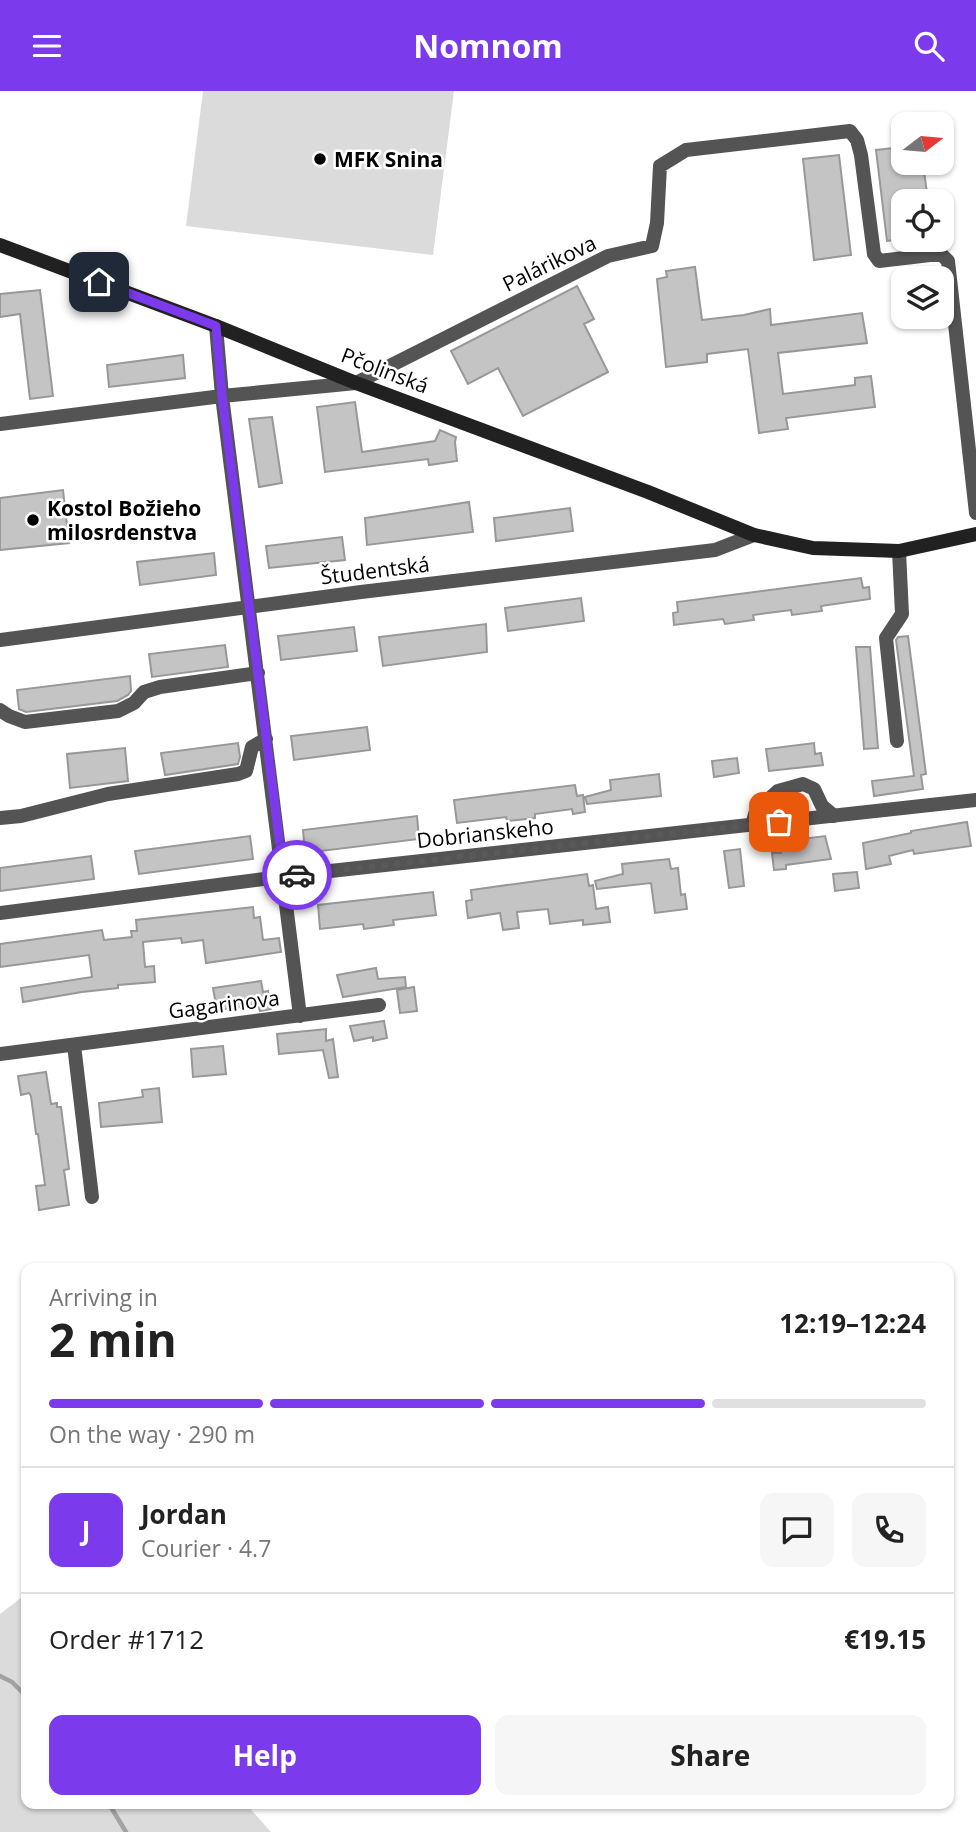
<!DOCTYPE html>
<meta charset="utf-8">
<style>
:root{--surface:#fff;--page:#f6f6f6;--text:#222;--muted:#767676;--line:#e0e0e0;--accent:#7c3aed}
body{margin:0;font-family:"Open Sans",sans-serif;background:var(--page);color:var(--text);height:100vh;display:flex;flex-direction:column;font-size:26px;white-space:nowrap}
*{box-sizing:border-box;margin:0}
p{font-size:23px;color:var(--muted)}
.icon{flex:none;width:38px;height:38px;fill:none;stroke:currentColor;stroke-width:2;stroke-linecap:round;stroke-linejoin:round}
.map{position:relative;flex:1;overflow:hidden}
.panel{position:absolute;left:21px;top:1172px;width:933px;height:546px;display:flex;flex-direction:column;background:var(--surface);border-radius:14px;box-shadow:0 2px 5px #0004}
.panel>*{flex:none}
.needle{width:46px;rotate:74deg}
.buttons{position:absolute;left:891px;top:21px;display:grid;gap:14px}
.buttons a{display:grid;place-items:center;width:63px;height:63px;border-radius:14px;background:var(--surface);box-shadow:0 2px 5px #0004;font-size:35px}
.pin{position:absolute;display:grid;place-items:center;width:60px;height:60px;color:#fff;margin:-30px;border-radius:14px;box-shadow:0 4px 10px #0006}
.courier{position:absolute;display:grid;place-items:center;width:70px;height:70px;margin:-35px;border:5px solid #7c3aed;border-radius:50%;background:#fff;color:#222;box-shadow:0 2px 9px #0007}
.overview em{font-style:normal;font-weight:700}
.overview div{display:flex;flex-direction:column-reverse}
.overview{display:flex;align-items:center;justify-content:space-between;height:119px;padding:0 28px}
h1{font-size:46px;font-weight:700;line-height:52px}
.bar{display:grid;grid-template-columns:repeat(4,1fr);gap:10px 7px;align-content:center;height:84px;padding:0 28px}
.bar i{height:9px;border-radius:5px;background:var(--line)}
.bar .active{background:var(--accent)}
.bar p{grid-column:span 4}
.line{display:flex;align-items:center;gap:18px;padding:0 28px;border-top:2px solid var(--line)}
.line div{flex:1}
.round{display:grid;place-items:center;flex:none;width:74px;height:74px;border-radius:14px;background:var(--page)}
.primary-button{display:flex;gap:14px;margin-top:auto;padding:14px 28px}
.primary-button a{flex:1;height:80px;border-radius:14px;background:var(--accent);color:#fff;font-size:28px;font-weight:700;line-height:80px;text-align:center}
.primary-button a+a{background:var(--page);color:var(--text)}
header{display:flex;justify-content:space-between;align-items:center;height:91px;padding:0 28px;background:var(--accent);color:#fff;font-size:32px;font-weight:700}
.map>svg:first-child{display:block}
.green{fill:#dbdbdb}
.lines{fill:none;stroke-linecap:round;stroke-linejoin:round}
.stream{stroke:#a2a2a2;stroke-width:4.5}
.building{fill:#c4c4c4;stroke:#989898;stroke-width:2}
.street{stroke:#545454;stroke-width:14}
.secondary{stroke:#212121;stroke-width:14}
.done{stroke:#595959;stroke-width:7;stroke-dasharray:0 12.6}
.route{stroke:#7c3aed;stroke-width:9}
.poi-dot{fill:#000;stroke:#fff;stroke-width:2.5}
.labels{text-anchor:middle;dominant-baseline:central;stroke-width:5;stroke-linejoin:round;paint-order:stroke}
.poi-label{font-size:21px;font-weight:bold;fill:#000;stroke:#fff;text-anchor:start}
.street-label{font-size:21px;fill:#000;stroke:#fff}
</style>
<header><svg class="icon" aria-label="menu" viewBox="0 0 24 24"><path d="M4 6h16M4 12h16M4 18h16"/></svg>Nomnom<svg class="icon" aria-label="search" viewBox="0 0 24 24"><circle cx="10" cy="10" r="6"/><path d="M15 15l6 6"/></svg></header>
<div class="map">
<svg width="976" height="1741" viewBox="0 0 976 1741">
<rect width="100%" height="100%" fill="#fff"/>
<!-- green -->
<path class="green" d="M203,0H454L433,164L186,135Z
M26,1503V1713H246L271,1741H0V1523Z"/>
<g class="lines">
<!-- stream -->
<path class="stream" d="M0,1585L12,1591L26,1605
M109,1713L126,1741"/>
</g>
<!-- building -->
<path class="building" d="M903,56V72H923L928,110H903V148L887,150L876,59Z
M839,64L851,164L814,169L803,68Z
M695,176L702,229L744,224L770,218L771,234L862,222L867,252L778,262L783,303L855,294V287L871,285L875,316L786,327L788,338L759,342L748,258L707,263V271L666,276L657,188L667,186L666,180Z
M577,195L594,228L584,233L608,281L523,325L498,277L468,293L451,260Z
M40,199L53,305L30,308L20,223L0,226V203Z
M183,264L185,287L109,296L107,274Z
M355,311L362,361L435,350L440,339L456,346L455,351L457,370L429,374L428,368L325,381L317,316Z
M272,326L282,392L259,396L249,328Z
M63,399L69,452L0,459V407Z
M469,411L473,441L367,454L365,427Z
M570,417L573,440L496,450L494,427Z
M342,446L345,469L269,477L266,455Z
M214,462L216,484L140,494L137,471Z
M861,487L863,497L869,496L870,508L821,515L822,520L792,524L791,519L753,524L754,529L725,533L723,528L674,534L673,522L678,521L677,511Z
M581,507L584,530L508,540L505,517Z
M486,533L487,561L383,575L379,546Z
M354,536L357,560L281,569L278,545Z
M908,545L926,683L921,684L923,698L874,705L872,690L914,685L896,549L898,546Z
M225,554L228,576L152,586L149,563Z
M856,556H870L878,657L864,658Z
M130,585L131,600L128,604L117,610L26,621L19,618L17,599Z
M367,636L370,659L294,669L291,645Z
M238,652L240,666L238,673L165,684L161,662Z
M814,652L815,663L821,662L823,674L769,680L766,658Z
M125,657L128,690L70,697L67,663Z
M737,667L739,682L714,686L712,670Z
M659,683L661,705L587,713L585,706L611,699L610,689Z
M575,694L577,705L583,704L585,721L573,723L572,718L535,723V727L507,730L506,726L457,732L454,709Z
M417,725L419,748L305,762L303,739Z
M967,731L971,755L914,763L913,759L889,765L891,773L866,778L863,752L911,742V740Z
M250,745L253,768L139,783L135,760Z
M825,745L831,768L786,774V778L774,779L772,762H781L778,751Z
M740,758L744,795L729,797L724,760Z
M91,765L94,788L0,800V777Z
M669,768L671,778L678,777L681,804L685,803L687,818L655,822L651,792L597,798L595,790L623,783L622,773Z
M857,781L859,797L835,800L833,783Z
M587,783L589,795L593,794L596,818L608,816L610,831L583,834V829L550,833L548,818L517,821L519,837L503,839L500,822L468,827L466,810L472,809L471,799Z
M433,801L436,824L393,829L394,834L364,838L363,833L320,838L318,814Z
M253,816L254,827L260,826L263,849L279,847L281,861L206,872L203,849L182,852L181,847L143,851L145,876L154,875L155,891L118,894V897L82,901L23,911L21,897L92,886L89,864L0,876V853L102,839L104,849L132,846L131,840H137L136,829Z
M376,877L378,888L405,886L406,896L343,906L337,884Z
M261,890L263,901L268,900L271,918L260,920L258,913L217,919L213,897Z
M414,896L417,920L400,922L397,899Z
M384,930L387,947L373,950V946L354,950L350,935Z
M326,938V950L333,948L338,986L329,987L323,959L279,963L277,943Z
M223,955L226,983L193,986L191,958Z
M46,981L51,1013L57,1012V1016H61L69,1078L64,1079L69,1114L39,1119L36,1095L45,1094L38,1043H36L31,1005L29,1002L21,1004L18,985Z
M159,997L162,1031L101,1036L99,1012L143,1006L142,999Z"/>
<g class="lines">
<!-- street -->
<path class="street" d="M216,235L222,305L300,925
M0,333L222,305L356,292L608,165L652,155L657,132L660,75L686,59L850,40L857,49L861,64L874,163L879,170L930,164H942L948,170L976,422
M0,549L361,501L715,459L754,444
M0,619L9,625L25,631L118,620L134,612L144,601L160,596L258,582
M897,650L886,547L902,523L899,460
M0,727L21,725L108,703L238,683L246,680L252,656L266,648
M752,734L756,720L778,700L803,693L814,698L822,715L834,725
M0,822L303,783L976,709
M74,954L92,1106
M0,963L379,914"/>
<!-- secondary -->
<path class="secondary" d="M0,154L216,235L356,292L648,401L754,444L813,457L899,460L976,443"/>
</g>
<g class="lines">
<!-- done -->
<path class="done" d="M297,784L779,731"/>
<!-- route -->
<path class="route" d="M99,191L216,235L222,305L284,786L297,784"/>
</g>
<!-- markers -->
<g class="poi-dot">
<circle cx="320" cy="68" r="7"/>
<circle cx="33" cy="429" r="7"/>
</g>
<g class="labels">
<!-- poi labels -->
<g class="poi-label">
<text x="334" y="68">MFK Snina</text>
<text x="47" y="417">Kostol Božieho<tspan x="47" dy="24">milosrdenstva</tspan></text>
</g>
<!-- street labels -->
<g class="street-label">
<text transform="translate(549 172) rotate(-26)">Palárikova</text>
<text transform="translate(385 279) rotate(21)">Pčolinská</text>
<text transform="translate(375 479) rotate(-7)">Študentská</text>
<text transform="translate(485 742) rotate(-6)">Dobrianskeho</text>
<text transform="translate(224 913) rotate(-7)">Gagarinova</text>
</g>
</g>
</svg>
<div class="buttons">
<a><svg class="needle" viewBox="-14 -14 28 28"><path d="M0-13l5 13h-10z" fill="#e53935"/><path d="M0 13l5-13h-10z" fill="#767676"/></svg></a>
<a><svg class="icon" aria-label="locate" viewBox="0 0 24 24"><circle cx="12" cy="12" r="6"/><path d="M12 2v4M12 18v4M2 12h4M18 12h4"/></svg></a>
<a><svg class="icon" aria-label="layers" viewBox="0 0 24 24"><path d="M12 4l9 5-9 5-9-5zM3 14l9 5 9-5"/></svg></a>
</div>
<div class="pin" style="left:779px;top:731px;background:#ea580c"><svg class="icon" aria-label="bag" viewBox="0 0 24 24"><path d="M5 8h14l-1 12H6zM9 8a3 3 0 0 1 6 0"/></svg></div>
<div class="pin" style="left:99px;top:191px;background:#1f2937"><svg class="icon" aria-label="home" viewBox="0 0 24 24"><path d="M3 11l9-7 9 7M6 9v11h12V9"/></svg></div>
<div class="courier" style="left:297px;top:784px"><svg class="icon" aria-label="car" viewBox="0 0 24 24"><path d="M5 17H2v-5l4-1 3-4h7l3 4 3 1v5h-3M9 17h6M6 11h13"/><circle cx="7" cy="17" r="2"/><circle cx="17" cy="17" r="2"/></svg></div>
<section class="panel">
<div class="overview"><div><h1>2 min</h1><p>Arriving in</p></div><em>12:19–12:24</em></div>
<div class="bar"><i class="active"></i><i class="active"></i><i class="active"></i><i></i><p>On the way · 290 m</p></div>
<div class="line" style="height:126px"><b class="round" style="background:var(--accent);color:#fff">J</b><div><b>Jordan</b><p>Courier · 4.7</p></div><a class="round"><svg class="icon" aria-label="chat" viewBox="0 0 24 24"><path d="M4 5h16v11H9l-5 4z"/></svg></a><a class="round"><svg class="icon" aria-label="phone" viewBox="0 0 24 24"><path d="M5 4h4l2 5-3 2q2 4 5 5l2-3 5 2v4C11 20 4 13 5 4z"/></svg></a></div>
<div class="line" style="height:91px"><div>Order #1712</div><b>€19.15</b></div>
<div class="primary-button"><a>Help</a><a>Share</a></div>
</section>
</div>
